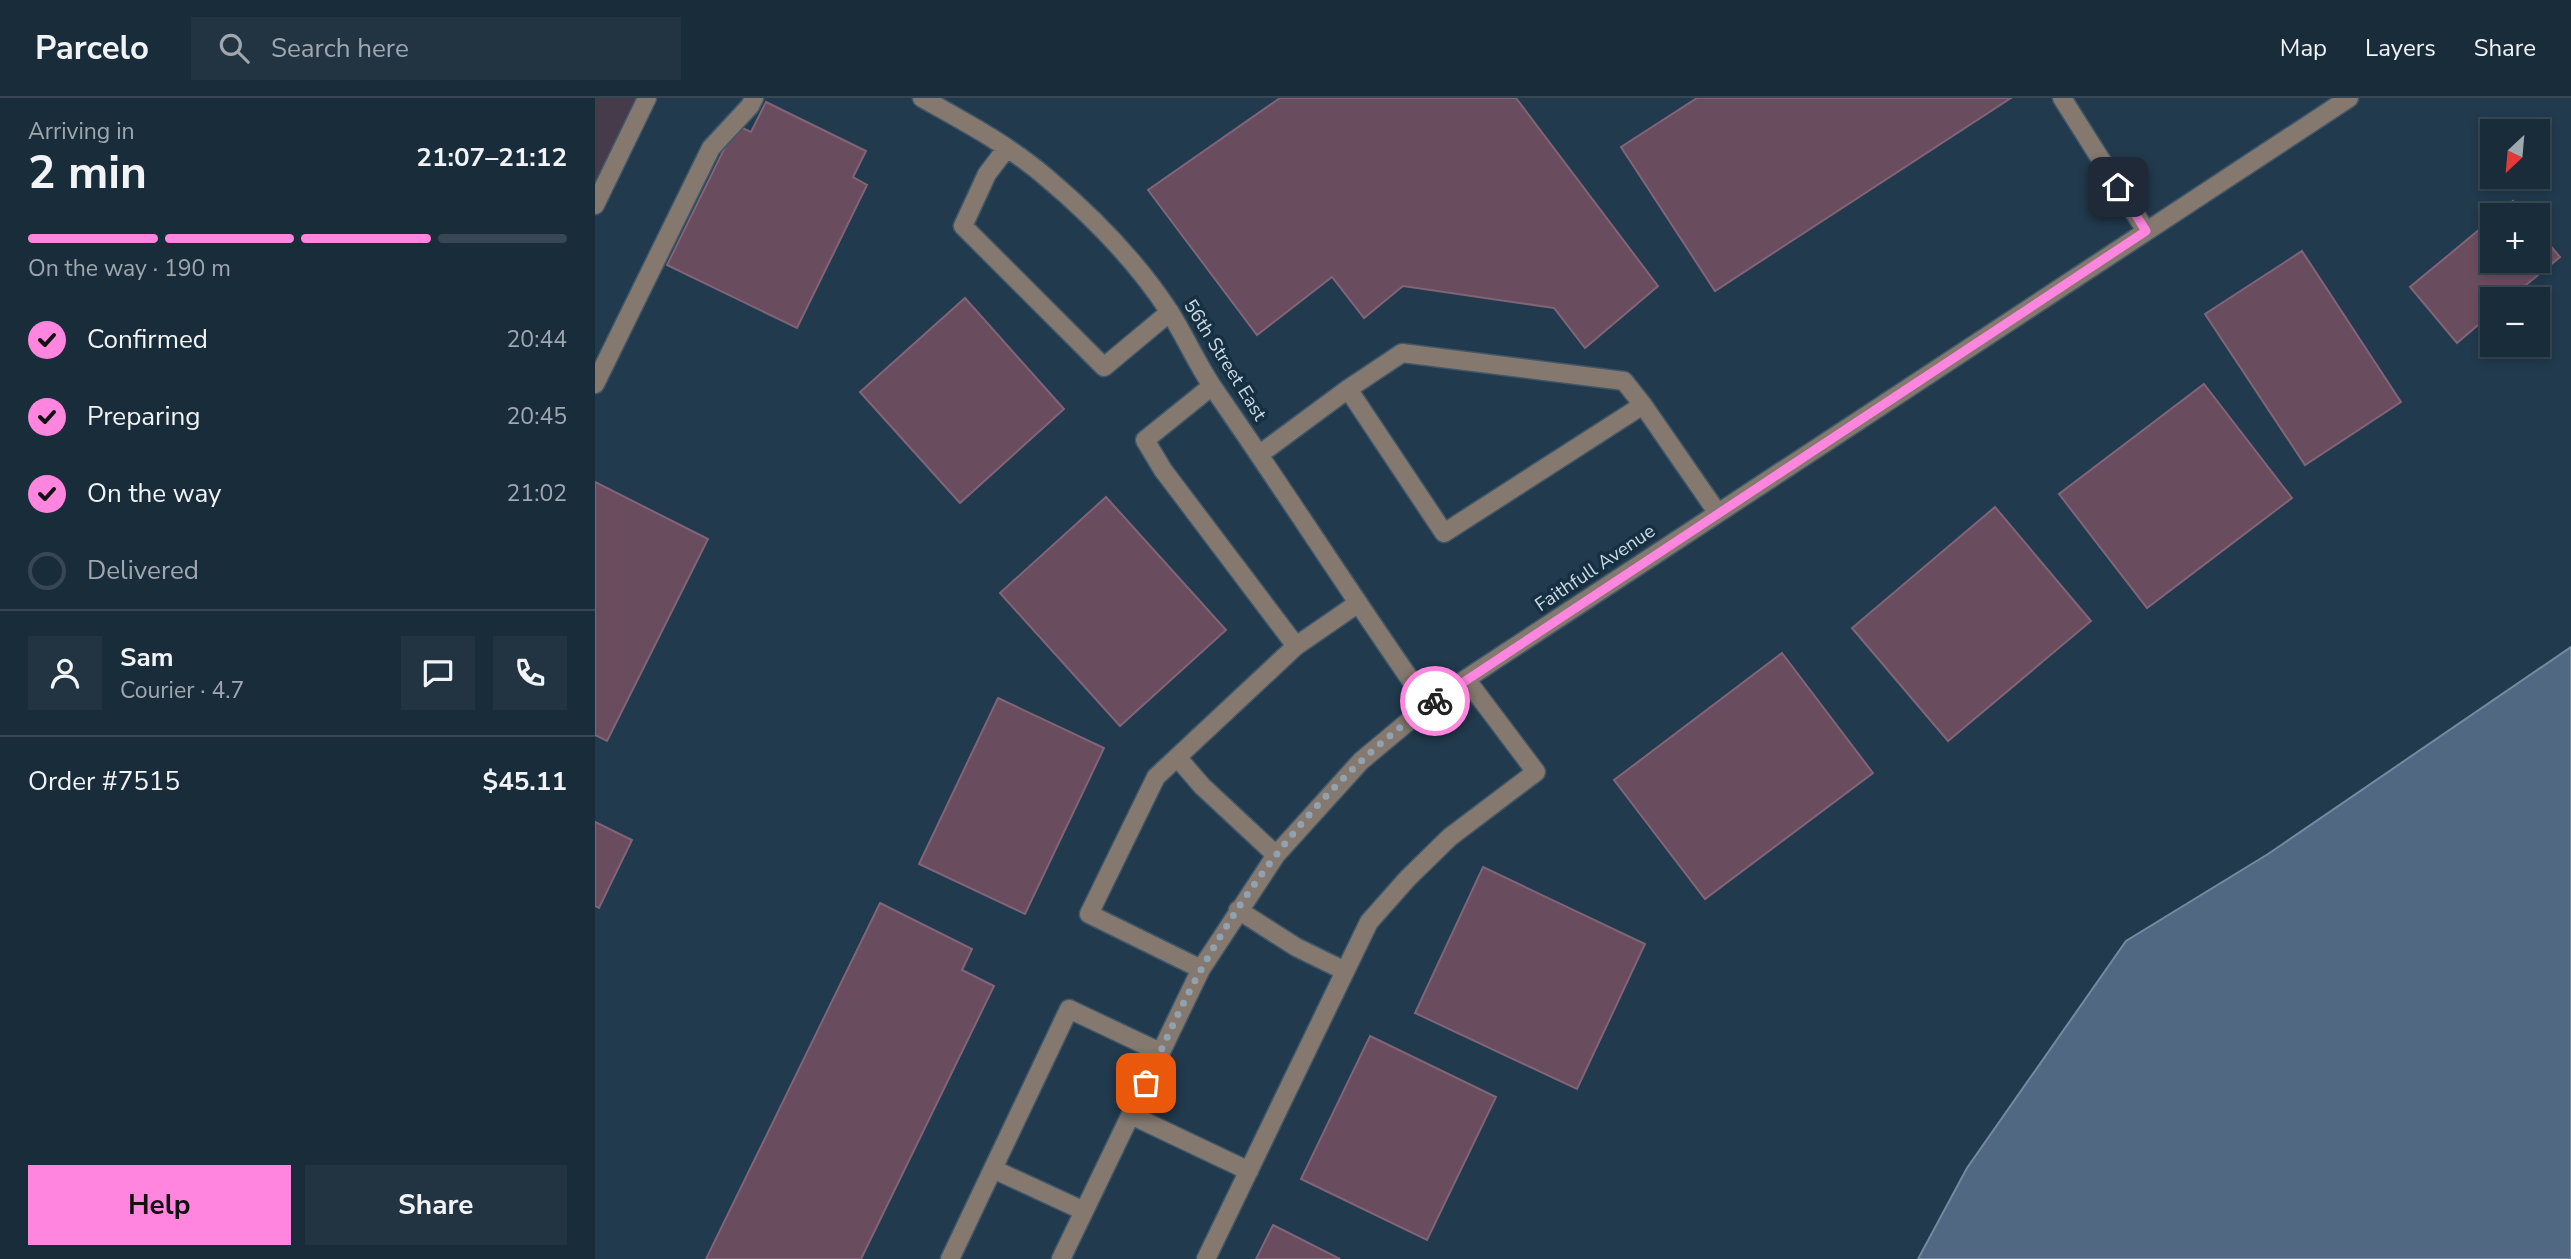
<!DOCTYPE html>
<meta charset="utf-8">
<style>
:root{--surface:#192c3a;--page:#223442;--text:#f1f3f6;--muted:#9fa7af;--line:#374854;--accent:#ff85df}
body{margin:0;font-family:"Nunito Sans",sans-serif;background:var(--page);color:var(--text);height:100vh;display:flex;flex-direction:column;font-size:26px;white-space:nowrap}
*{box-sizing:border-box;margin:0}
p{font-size:23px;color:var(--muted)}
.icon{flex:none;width:38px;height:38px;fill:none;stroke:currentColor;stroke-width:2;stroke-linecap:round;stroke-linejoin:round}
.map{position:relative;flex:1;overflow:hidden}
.details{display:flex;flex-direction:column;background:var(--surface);width:595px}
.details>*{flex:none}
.needle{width:46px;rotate:206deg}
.tools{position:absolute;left:1885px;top:21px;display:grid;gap:14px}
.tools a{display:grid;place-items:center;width:70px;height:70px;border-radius:0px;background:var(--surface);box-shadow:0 4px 10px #0003,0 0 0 2px var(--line);font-size:35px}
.pin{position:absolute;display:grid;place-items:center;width:60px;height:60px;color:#fff;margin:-30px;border-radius:14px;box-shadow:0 4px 10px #0006}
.courier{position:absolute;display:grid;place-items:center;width:70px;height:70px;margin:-35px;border:5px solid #ff85df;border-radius:50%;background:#fff;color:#222;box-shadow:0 2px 9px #0007}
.head em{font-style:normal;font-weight:700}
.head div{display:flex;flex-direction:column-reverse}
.head{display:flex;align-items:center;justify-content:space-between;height:119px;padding:0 28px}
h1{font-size:46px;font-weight:700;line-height:52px}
.bar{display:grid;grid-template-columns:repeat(4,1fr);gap:10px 7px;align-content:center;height:84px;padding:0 28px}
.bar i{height:9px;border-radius:5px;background:var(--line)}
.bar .active{background:var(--accent)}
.bar p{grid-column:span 4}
.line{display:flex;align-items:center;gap:18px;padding:0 28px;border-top:2px solid var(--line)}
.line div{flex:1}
.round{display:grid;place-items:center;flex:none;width:74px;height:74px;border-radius:0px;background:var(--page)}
ol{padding:0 28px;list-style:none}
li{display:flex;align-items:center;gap:21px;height:77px}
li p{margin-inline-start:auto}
li .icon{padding:7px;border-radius:50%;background:var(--accent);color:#111;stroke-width:4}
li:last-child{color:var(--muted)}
li i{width:38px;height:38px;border:4px solid var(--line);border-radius:50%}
.action{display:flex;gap:14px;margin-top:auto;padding:14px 28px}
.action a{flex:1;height:80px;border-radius:0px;background:var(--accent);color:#111;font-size:28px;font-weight:700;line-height:80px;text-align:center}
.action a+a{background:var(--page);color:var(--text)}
header{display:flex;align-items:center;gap:42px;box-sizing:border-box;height:98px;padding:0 35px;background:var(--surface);border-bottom:2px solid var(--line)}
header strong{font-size:33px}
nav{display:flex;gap:38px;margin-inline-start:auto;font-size:24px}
.search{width:490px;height:63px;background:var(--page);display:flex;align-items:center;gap:18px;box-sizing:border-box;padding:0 24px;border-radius:0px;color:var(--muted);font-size:26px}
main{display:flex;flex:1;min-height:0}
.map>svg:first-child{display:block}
.industrial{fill:#453b4a}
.water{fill:#506882;stroke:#758aa0;stroke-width:2}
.building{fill:#694d5f;stroke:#816477;stroke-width:2}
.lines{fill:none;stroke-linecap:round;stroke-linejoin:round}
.minor-casing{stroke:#405769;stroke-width:21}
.minor{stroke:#84786f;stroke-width:18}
.done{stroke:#90a2b0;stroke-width:7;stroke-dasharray:0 12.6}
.route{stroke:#ff85df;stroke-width:9}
.labels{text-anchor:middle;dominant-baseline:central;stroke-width:7;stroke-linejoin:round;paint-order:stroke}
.street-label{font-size:19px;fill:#cbdae6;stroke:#163042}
</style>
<header>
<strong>Parcelo</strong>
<div class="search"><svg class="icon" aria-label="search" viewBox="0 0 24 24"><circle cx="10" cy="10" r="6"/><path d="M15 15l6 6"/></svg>Search here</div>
<nav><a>Map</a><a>Layers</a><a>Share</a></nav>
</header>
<main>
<section class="details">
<div class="head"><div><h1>2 min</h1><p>Arriving in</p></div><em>21:07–21:12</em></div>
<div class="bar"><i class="active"></i><i class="active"></i><i class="active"></i><i></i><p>On the way · 190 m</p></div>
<ol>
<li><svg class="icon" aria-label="check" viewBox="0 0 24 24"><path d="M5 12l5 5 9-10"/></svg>Confirmed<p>20:44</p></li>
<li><svg class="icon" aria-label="check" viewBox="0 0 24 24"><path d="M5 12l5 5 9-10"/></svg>Preparing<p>20:45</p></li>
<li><svg class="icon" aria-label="check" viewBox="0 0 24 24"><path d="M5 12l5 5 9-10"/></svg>On the way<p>21:02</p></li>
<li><i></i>Delivered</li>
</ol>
<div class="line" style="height:126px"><a class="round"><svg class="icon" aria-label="person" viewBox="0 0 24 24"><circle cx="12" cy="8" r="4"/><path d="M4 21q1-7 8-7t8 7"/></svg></a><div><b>Sam</b><p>Courier · 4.7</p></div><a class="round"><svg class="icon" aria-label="chat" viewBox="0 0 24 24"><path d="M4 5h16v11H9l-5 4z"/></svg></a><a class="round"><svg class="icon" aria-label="phone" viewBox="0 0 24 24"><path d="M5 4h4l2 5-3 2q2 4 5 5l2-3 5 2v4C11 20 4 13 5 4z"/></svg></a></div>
<div class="line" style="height:91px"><div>Order #7515</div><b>$45.11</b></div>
<div class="action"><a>Help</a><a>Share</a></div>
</section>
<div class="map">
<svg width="1976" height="1161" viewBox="0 0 1976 1161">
<rect width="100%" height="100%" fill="#213a4d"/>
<!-- industrial -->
<path class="industrial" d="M0,0H52L0,107Z"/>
<!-- water -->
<path class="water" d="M1976,549V1161H1323L1372,1070L1531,843L1673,756Z"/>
<!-- building -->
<path class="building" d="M685,0H921L1063,188L990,250L959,210L808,188L769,220L737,179L662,237L553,92Z
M1102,0H1416L1120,193L1026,49Z
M171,4L271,53L258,79L272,87L202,230L72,167L141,27L156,34Z
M1918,103L1930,117H1901Z
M1897,121V163H1942V132L1965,159L1914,201H1897V215L1862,245L1815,189Z
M1707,153L1806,304L1710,367L1610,216Z
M370,200L469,311L365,405L265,294Z
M1609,286L1697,400L1552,510L1464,396Z
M0,384L113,441L12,643L0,637Z
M511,399L631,532L525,628L405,495Z
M1400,409L1496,523L1353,643L1257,530Z
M1187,555L1278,675L1110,801L1019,682Z
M403,600L509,650L430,816L324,766Z
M0,724L37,742L4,810L0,808Z
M888,769L1050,846L982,991L820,915Z
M285,805L377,851L367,872L399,888L266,1161H111Z
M775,938L901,999L832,1142L706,1081Z
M678,1127L745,1161H661Z"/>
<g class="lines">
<!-- minor casing -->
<g class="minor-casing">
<path id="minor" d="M327,0C370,24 415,48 452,80C497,118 542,164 574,213C590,238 602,266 619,291C692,396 760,503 833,607
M1467,0L1551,133
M411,51L392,76L368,128L509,269L575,214
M0,107L52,0
M0,286L116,50L155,8L159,0
M617,288L550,342L568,372L701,548
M753,291L807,255L1029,283L1048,307
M665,356L753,291L849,435L1048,307L1122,414
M582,659L607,688L681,757
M643,812L701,849L750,873
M606,871L494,816L561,679L701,548L762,506
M536,1017L654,1073
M398,1071L489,1113
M355,1161L474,911L565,954
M466,1161L606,871L681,757L766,663L833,607L871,581L1754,0
M611,1161L774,824L813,780L855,739L941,674L871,581"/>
</g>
<!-- minor -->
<use href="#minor" class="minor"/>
</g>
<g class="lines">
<!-- done -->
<path class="done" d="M551,985C569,947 586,907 607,870C664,767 743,671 840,603"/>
<!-- route -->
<path class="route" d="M840,603L1551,133L1523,89"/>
</g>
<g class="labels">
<!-- street labels -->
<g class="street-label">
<text transform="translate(630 262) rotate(58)">56th Street East</text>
<text transform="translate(1000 470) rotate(-34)">Faithfull Avenue</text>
</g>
</g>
</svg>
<div class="tools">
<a><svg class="needle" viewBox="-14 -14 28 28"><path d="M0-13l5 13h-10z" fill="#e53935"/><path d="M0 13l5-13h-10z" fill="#9fa7af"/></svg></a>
<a>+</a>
<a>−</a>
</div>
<div class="pin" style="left:551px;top:985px;background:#ea580c"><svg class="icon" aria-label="bag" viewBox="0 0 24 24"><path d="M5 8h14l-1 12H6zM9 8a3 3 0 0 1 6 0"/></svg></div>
<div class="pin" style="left:1523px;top:89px;background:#1f2937"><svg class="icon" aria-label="home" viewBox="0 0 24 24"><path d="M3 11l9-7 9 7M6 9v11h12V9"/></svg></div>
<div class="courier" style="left:840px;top:603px"><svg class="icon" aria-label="bike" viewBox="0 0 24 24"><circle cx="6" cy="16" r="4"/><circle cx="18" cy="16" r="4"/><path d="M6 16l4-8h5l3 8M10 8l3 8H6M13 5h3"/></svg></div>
</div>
</main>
